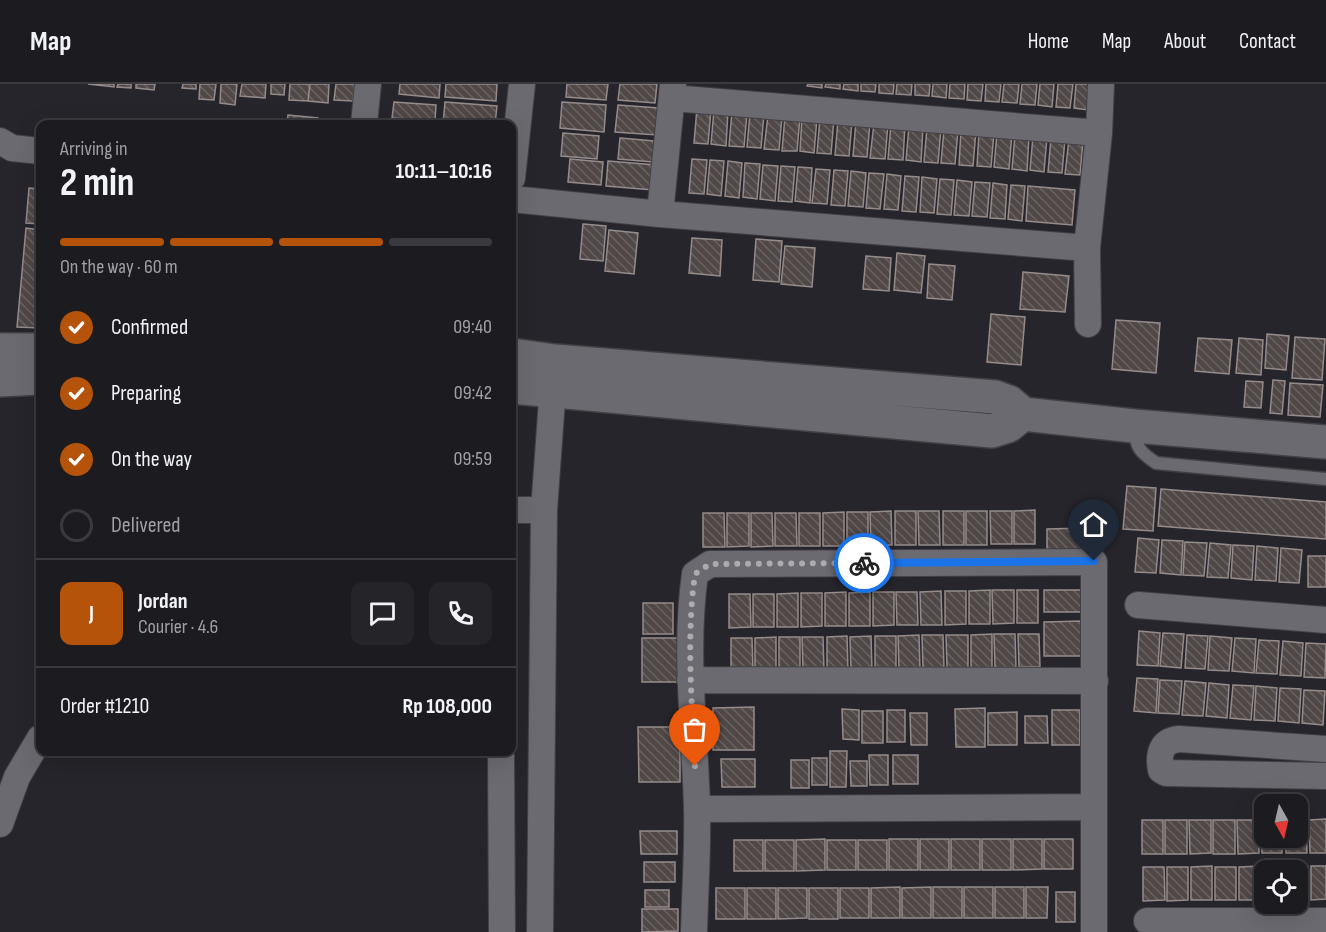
<!DOCTYPE html>
<meta charset="utf-8">
<style>
:root{--surface:#1c1c20;--page:#252529;--text:#f1f3f6;--muted:#a0a1a5;--line:#3a3a3e;--accent:#b45309}
body{margin:0;font-family:"Sofia Sans Condensed",sans-serif;background:var(--page);color:var(--text);height:100vh;display:flex;flex-direction:column;font-size:22px;white-space:nowrap}
*{box-sizing:border-box;margin:0}
p{font-size:20px;color:var(--muted)}
.icon{flex:none;width:33px;height:33px;fill:none;stroke:currentColor;stroke-width:2;stroke-linecap:round;stroke-linejoin:round}
.map{position:relative;flex:1;overflow:hidden}
.panel{position:absolute;left:36px;top:36px;width:480px;height:636px;display:flex;flex-direction:column;background:var(--surface);border-radius:12px;box-shadow:0 6px 24px #0002,0 0 0 2px var(--line)}
.panel>*{flex:none}
.needle{width:39px;rotate:172deg}
.buttons{position:absolute;left:1254px;top:710px;display:grid;gap:12px}
.buttons a{display:grid;place-items:center;width:54px;height:54px;border-radius:12px;background:var(--surface);box-shadow:0 6px 24px #0002,0 0 0 2px var(--line);font-size:30px}
.pin{position:absolute;display:grid;place-items:center;width:51px;height:51px;color:#fff;margin:-62px -26px;border-radius:50% 50% 50% 0;rotate:-45deg;box-shadow:0 0 6px #0007}
.pin .icon{rotate:45deg}
.courier{position:absolute;display:grid;place-items:center;width:60px;height:60px;margin:-30px;border:4px solid #1a73e8;border-radius:50%;background:#fff;color:#222;box-shadow:0 2px 8px #0007}
.overview em{font-style:normal;font-weight:700}
.overview div{display:flex;flex-direction:column-reverse}
.overview{display:flex;align-items:center;justify-content:space-between;height:102px;padding:0 24px}
h1{font-size:39px;font-weight:700;line-height:45px}
.bar{display:grid;grid-template-columns:repeat(4,1fr);gap:9px 6px;align-content:center;height:72px;padding:0 24px}
.bar i{height:8px;border-radius:4px;background:var(--line)}
.bar .active{background:var(--accent)}
.bar p{grid-column:span 4}
.line{display:flex;align-items:center;gap:15px;padding:0 24px;border-top:2px solid var(--line)}
.line div{flex:1}
.round{display:grid;place-items:center;flex:none;width:63px;height:63px;border-radius:12px;background:var(--page)}
ol{padding:0 24px;list-style:none}
li{display:flex;align-items:center;gap:18px;height:66px}
li p{margin-inline-start:auto}
li .icon{padding:6px;border-radius:50%;background:var(--accent);color:#fff;stroke-width:4}
li:last-child{color:var(--muted)}
li i{width:33px;height:33px;border:3px solid var(--line);border-radius:50%}
header{display:flex;align-items:center;gap:36px;box-sizing:border-box;height:84px;padding:0 30px;background:var(--surface);border-bottom:2px solid var(--line)}
header strong{font-size:28px}
nav{display:flex;gap:33px;margin-inline-start:auto;font-size:21px}
.map>svg:first-child{display:block}
.building{fill:url(#building-back-hatch);stroke:#958b8b;stroke-width:1.5}
.lines{fill:none;stroke-linecap:round;stroke-linejoin:round}
.lane-casing{stroke:#424045;stroke-width:15}
.street-casing{stroke:#424045;stroke-width:28}
.secondary-casing{stroke:#424045;stroke-width:36}
.lane{stroke:#6c6a71;stroke-width:12}
.street{stroke:#6c6a71;stroke-width:26}
.secondary{stroke:#6c6a71;stroke-width:33}
.done{stroke:#adabb0;stroke-width:6;stroke-dasharray:0 10.8}
.route{stroke:#1a73e8;stroke-width:8}
</style>
<header>
<strong>Map</strong>
<nav><a>Home</a><a>Map</a><a>About</a><a>Contact</a></nav>
</header>
<div class="map">
<svg width="1326" height="848" viewBox="0 0 1326 848">
<defs>
<pattern id="building-back-hatch" width="6" height="6" patternUnits="userSpaceOnUse" patternTransform="scale(1.5)"><rect width="6" height="6" fill="#504847"/><path d="M-1 5l2 2M0 0l6 6M5-1l2 2" fill="none" stroke="#6a6362"/></pattern>
</defs>
<rect width="100%" height="100%" fill="#26252b"/>
<!-- building -->
<path class="building" d="M88,0H114V3Z
M118,0H131V4L117,3Z
M136,0H155L154,6L136,4Z
M183,0H196V5L182,4Z
M200,0H216L214,16L199,15Z
M221,0H237L235,21L220,19Z
M242,0H266L265,14L240,12Z
M271,0H285L284,11L271,10Z
M290,0H310L308,17L289,16Z
M310,0H329L328,19L308,17Z
M336,0H355L353,17L334,16Z
M400,0H440L439,14L399,10Z
M446,0H497L496,17L445,13Z
M567,0H608L606,16L566,13Z
M620,0H657L655,19L618,16Z
M808,0H822V4L807,2Z
M826,0H840V5L825,3Z
M844,0H858V7L843,5Z
M861,0H876L875,8L861,7Z
M879,0H894L893,10L879,9Z
M897,0H912L911,11L896,10Z
M915,0H930L929,12L915,11Z
M933,0H947L946,14L932,12Z
M950,0H965L964,15L949,14Z
M968,0H983L981,17L967,16Z
M986,0H1001L999,18L985,17Z
M1004,0H1019L1017,19L1002,18Z
M1022,0H1037L1035,21L1020,20Z
M1040,0H1054L1052,23L1038,21Z
M1058,0H1073L1070,24L1056,23Z
M1076,0H1090L1088,26L1074,24Z
M394,18L436,21L435,37L392,34Z
M445,18L497,22L495,40H443Z
M562,18L606,21L604,48L560,44Z
M618,21L659,24L657,51L615,48Z
M697,24L711,26L708,60L694,59Z
M714,26L728,27L726,62L711,60Z
M732,27L747,29L744,63L729,62Z
M750,29L764,30L761,64L747,63Z
M288,31L318,34L317,40H287Z
M768,31L782,32L779,66L764,65Z
M785,32L800,33L797,67H782Z
M802,33L817,34L814,69L800,67Z
M820,34L834,35L831,70L817,69Z
M838,36L852,37L849,72L835,71Z
M856,37L870,38L867,73L853,72Z
M874,39L888,40L885,75L870,74Z
M891,40L905,41L903,76L888,75Z
M909,42L923,43L921,78L906,76Z
M927,43L941,44L938,79L924,78Z
M944,45L958,46L955,80L941,79Z
M961,46L976,47L973,82L959,81Z
M979,48L994,49L991,83L977,82Z
M563,49L599,52L597,75L561,72Z
M997,49L1012,50L1009,85L994,83Z
M1015,51L1029,52L1027,87L1012,85Z
M1033,52L1047,53L1044,88L1030,86Z
M620,54L654,57L653,78L618,75Z
M1051,54L1065,55L1062,89L1048,88Z
M1069,55L1083,56L1080,91L1065,90Z
M570,75L603,78L601,101L568,98Z
M692,75L707,76L704,110L689,109Z
M710,76L724,77L721,112L707,110Z
M608,77L656,81L653,106L606,102Z
M728,77L742,79L739,114L725,112Z
M745,79L760,80L757,115L743,113Z
M763,81L778,82L775,117L760,115Z
M781,82L795,83L792,118L778,117Z
M798,83L812,84L810,119L795,117Z
M816,85L830,86L827,120L812,119Z
M834,86L848,87L845,122L831,121Z
M851,87L866,89L863,123L848,122Z
M869,89L884,90L880,125L866,124Z
M887,90L901,92L898,126L884,125Z
M905,92L919,93L916,128L902,127Z
M922,93L937,95L934,129L920,128Z
M940,95L954,96L951,131L937,130Z
M957,96L972,98L969,132L954,131Z
M975,98L990,99L987,133L972,132Z
M993,99L1007,101L1005,135L990,134Z
M1011,101L1025,102L1022,137L1008,135Z
M1028,102L1075,106L1072,141L1026,137Z
M29,104L40,105V140L26,139Z
M583,140L606,142L603,177L580,175Z
M26,144L40,146V244L17,243Z
M609,146L638,149L634,190L605,187Z
M692,154L722,156L720,192L689,189Z
M756,155L782,157L779,198L753,196Z
M785,162L815,164L812,203L781,200Z
M897,169L925,172L921,209L894,206Z
M866,172L891,174L889,207L863,205Z
M929,180L955,182L952,216L927,214Z
M1023,188L1069,192L1065,228L1020,225Z
M991,230L1025,233L1021,281L987,278Z
M1116,236L1160,239L1156,289L1112,285Z
M1267,250L1289,252L1286,286L1265,284Z
M1295,253L1325,255L1322,296L1292,294Z
M1198,254L1232,256L1229,290L1195,287Z
M1239,254L1263,256L1261,291L1236,289Z
M1273,296L1285,297L1282,330L1270,329Z
M1246,297L1263,298L1261,324L1244,323Z
M1290,299L1323,301L1320,333L1288,331Z
M1127,402L1156,404L1153,447L1123,445Z
M1161,405L1326,418V455L1158,442Z
M1035,426V460H1014V427Z
M891,427L892,461H871L870,428Z
M895,427H916V461H895Z
M918,427H939L940,461H919Z
M943,427H964V461H943Z
M966,427H987V461H966Z
M990,427H1012V460H991Z
M844,428V462H823V429Z
M847,428H868V462H847Z
M703,429H724L725,463H703Z
M727,429H749V462L727,463Z
M751,429H772L773,462L751,463Z
M775,429H796L797,462H775Z
M799,429H820V462H799Z
M1084,444L1085,471L1047,472V445Z
M1138,454L1159,456L1156,489L1135,488Z
M1162,456L1183,457L1181,491L1160,489Z
M1185,458L1207,459L1204,492L1183,491Z
M1210,459L1231,461L1228,494L1207,493Z
M1233,461L1254,462L1252,496L1231,494Z
M1257,462L1278,464L1276,497L1255,496Z
M1281,464L1302,466L1299,499L1279,498Z
M1308,472H1326V503H1308Z
M990,506V540H969V507Z
M992,506H1014V539L993,540Z
M1017,506H1038V539H1017Z
M1044,506H1081V528H1044Z
M941,507L942,541H921L920,508Z
M945,507H966V540L945,541Z
M846,508V542H825V509Z
M870,508V542H849V509Z
M873,508H894V541L873,542Z
M896,508H917L918,541H897Z
M798,509V543H777V510Z
M801,509H822V542L801,543Z
M729,510H750L751,543L729,544Z
M753,510H774V543H753Z
M643,519H673V550H643Z
M1083,537L1084,572H1044V538Z
M1139,547L1160,549L1158,582L1137,581Z
M1163,549L1184,550L1181,584L1160,582Z
M992,550V584H971V551Z
M994,550H1015L1016,584H995Z
M1018,550H1039L1040,583H1019Z
M919,551L920,585H899L898,552Z
M922,551H943L944,584L923,585Z
M946,551H968V584H947Z
M1187,551L1208,552L1205,585L1185,584Z
M847,552L848,586H827V553Z
M871,552L872,586H851L850,553Z
M875,552H896V585L875,586Z
M1210,552L1232,554L1229,587L1208,586Z
M776,553V587H755V554Z
M779,553H800V586L779,587Z
M802,553H823L824,586H803Z
M642,554H678V598H642Z
M731,554H752L753,587L731,588Z
M1235,554L1256,555L1254,589L1232,587Z
M1259,556L1279,557L1277,590L1256,589Z
M1283,557L1303,559L1301,592L1280,591Z
M1306,559L1326,560L1325,594L1304,593Z
M1137,594L1158,595L1156,629L1134,627Z
M1160,596L1182,597L1179,630L1158,629Z
M1185,597L1206,599L1203,632L1182,631Z
M1209,599L1229,601L1227,634L1206,632Z
M1233,601L1254,602L1251,636L1230,634Z
M1256,602L1277,604L1275,637L1254,636Z
M1280,604L1301,605L1299,639L1278,637Z
M1304,606L1325,607L1323,641L1302,639Z
M754,623V666H713V624Z
M985,624V663H956L955,625Z
M842,625L859,626V656L843,655Z
M887,626H905V658H887Z
M1052,626H1080V661H1052Z
M862,627H883V659H862Z
M1017,628V661H988V629Z
M910,629H927V661H911Z
M1025,632H1047L1048,659H1025Z
M638,643H680V698H639Z
M830,667H847L846,703H830Z
M869,671H888V701H870Z
M893,671H918V700H893Z
M812,674H827V701H812Z
M721,675H755V703H722Z
M791,676H809V704H791Z
M850,677H867V702H851Z
M1298,735H1306L1307,769H1286V753H1298Z
M1326,735V769H1310L1309,736Z
M1142,736H1163V770H1142Z
M1165,736H1187V770H1165Z
M1189,736H1211V769L1190,770Z
M1213,736H1235V770H1213Z
M1237,736H1259V769L1238,770Z
M1261,736H1264V753H1282V769H1262Z
M640,747H677V770H641Z
M825,755V786L796,787V756Z
M889,755H918V786H889Z
M920,755H949V786H920Z
M951,755H980V786H951Z
M982,755H1011V786H982Z
M1013,755H1042V785L1013,786Z
M1044,755H1073V785H1044Z
M734,756H763V787H734Z
M765,756H794V787H765Z
M827,756H856V786H827Z
M858,756H887V786H858Z
M644,778H675V798H644Z
M1212,782V816H1191V783Z
M1260,782V816H1239V783Z
M1263,782H1284V786H1264V816H1263Z
M1287,782H1308V816H1298V786H1287Z
M1311,782H1326V815L1311,816Z
M1143,783H1164L1165,816L1143,817Z
M1167,783H1188V816L1167,817Z
M1215,783H1236V816H1215Z
M900,803V834H871V804Z
M931,803V834H902V804Z
M933,803H962V834H933Z
M964,803H993V834H964Z
M995,803H1024V834H995Z
M1026,803H1048L1047,834H1026Z
M716,804H745V835H716Z
M747,804H776V835H747Z
M778,804H807V834L778,835Z
M809,804H838V835H809Z
M840,804H869V834H840Z
M645,806H669V823H645Z
M1056,808H1075V838H1056Z
M642,825H678V847L642,848Z"/>
<g class="lines">
<!-- lane casing -->
<g class="lane-casing">
<path id="lane" d="M1134,344C1136,364 1140,368 1156,379L1326,395"/>
</g>
<!-- street casing -->
<g class="street-casing">
<path id="street" d="M672,14L1099,49
M364,40L368,0
M0,57L12,64L40,67
M512,94L522,0
M512,115L660,130L1087,164
M660,130L673,0
M1088,240L1087,164L1099,49L1101,0
M512,426H544
M1138,521L1326,536
M690,596L1095,597
M1326,665L1179,655C1161,657 1158,670 1161,686L1166,689L1326,692
M501,668L502,848
M697,725L1093,723
M0,740L17,693L40,654
M1147,837H1326
M540,848L544,426L554,288
M694,848C695,807 698,765 697,724C695,647 684,567 695,490L710,480L1094,478V848"/>
</g>
<!-- secondary casing -->
<g class="secondary-casing">
<path id="secondary" d="M0,266H40
M512,271L555,277L995,313L1009,318L1023,330L1134,342L1326,358
M0,296L40,294
M512,303L992,347L1008,342L1023,330"/>
</g>
<!-- lane -->
<use href="#lane" class="lane"/>
<!-- street -->
<use href="#street" class="street"/>
<!-- secondary -->
<use href="#secondary" class="secondary"/>
</g>
<g class="lines">
<!-- done -->
<path class="done" d="M695,682C692,619 686,553 695,490L710,480L864,479"/>
<!-- route -->
<path class="route" d="M864,479L1094,477"/>
</g>
</svg>
<div class="buttons">
<a><svg class="needle" viewBox="-14 -14 28 28"><path d="M0-13l5 13h-10z" fill="#e53935"/><path d="M0 13l5-13h-10z" fill="#a0a1a5"/></svg></a>
<a><svg class="icon" aria-label="locate" viewBox="0 0 24 24"><circle cx="12" cy="12" r="6"/><path d="M12 2v4M12 18v4M2 12h4M18 12h4"/></svg></a>
</div>
<div class="pin" style="left:695px;top:682px;background:#ea580c"><svg class="icon" aria-label="bag" viewBox="0 0 24 24"><path d="M5 8h14l-1 12H6zM9 8a3 3 0 0 1 6 0"/></svg></div>
<div class="pin" style="left:1094px;top:477px;background:#1f2937"><svg class="icon" aria-label="home" viewBox="0 0 24 24"><path d="M3 11l9-7 9 7M6 9v11h12V9"/></svg></div>
<div class="courier" style="left:864px;top:479px"><svg class="icon" aria-label="bike" viewBox="0 0 24 24"><circle cx="6" cy="16" r="4"/><circle cx="18" cy="16" r="4"/><path d="M6 16l4-8h5l3 8M10 8l3 8H6M13 5h3"/></svg></div>
<section class="panel">
<div class="overview"><div><h1>2 min</h1><p>Arriving in</p></div><em>10:11–10:16</em></div>
<div class="bar"><i class="active"></i><i class="active"></i><i class="active"></i><i></i><p>On the way · 60 m</p></div>
<ol>
<li><svg class="icon" aria-label="check" viewBox="0 0 24 24"><path d="M5 12l5 5 9-10"/></svg>Confirmed<p>09:40</p></li>
<li><svg class="icon" aria-label="check" viewBox="0 0 24 24"><path d="M5 12l5 5 9-10"/></svg>Preparing<p>09:42</p></li>
<li><svg class="icon" aria-label="check" viewBox="0 0 24 24"><path d="M5 12l5 5 9-10"/></svg>On the way<p>09:59</p></li>
<li><i></i>Delivered</li>
</ol>
<div class="line" style="height:108px"><b class="round" style="background:var(--accent);color:#fff">J</b><div><b>Jordan</b><p>Courier · 4.6</p></div><a class="round"><svg class="icon" aria-label="chat" viewBox="0 0 24 24"><path d="M4 5h16v11H9l-5 4z"/></svg></a><a class="round"><svg class="icon" aria-label="phone" viewBox="0 0 24 24"><path d="M5 4h4l2 5-3 2q2 4 5 5l2-3 5 2v4C11 20 4 13 5 4z"/></svg></a></div>
<div class="line" style="height:78px"><div>Order #1210</div><b>Rp 108,000</b></div>
</section>
</div>
